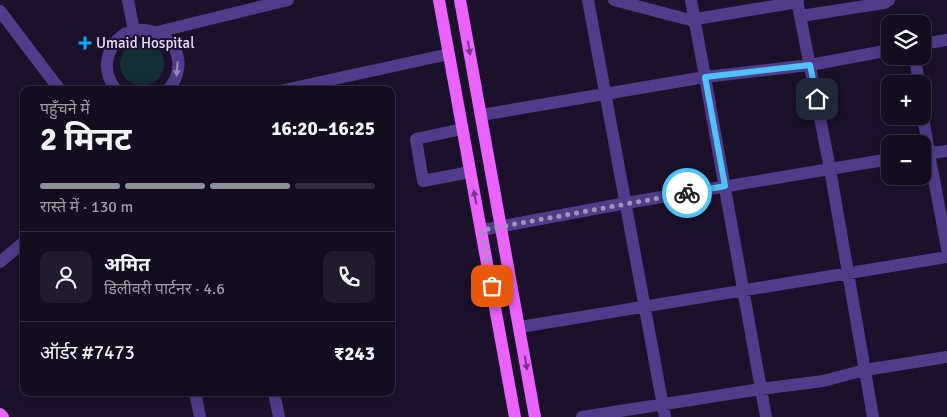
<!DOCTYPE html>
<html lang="hi">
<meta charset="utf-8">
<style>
:root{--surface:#140d20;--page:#211b2d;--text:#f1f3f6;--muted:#9d9ca5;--line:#332d3e;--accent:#8c9099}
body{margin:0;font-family:Signika,"Noto Sans Devanagari",sans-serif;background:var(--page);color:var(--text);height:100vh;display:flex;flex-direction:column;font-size:19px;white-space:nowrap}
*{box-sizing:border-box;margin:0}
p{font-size:16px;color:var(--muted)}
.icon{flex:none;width:28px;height:28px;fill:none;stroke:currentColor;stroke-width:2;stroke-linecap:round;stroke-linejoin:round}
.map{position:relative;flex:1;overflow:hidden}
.panel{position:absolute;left:20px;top:86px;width:375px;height:310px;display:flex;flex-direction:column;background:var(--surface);border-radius:10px;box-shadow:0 2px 12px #0003,0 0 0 1px var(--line)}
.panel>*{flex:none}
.controls{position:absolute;left:881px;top:15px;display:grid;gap:10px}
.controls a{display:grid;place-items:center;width:50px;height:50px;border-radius:10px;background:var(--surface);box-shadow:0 2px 12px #0003,0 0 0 1px var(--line);font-size:25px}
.pin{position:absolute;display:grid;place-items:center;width:42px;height:42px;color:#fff;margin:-21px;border-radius:10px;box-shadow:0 2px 8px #0006}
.courier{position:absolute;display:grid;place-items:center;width:50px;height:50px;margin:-25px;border:4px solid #4fc3f7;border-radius:50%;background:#fff;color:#222;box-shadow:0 1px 6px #0007}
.overview em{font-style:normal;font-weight:700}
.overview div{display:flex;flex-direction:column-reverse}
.overview{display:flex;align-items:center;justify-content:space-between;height:85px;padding:0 20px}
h1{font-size:32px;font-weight:700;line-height:38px}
.bar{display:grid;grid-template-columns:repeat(4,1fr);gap:8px 5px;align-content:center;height:60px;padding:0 20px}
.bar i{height:6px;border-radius:4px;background:var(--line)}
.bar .on{background:var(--accent)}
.bar p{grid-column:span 4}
.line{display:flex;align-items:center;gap:12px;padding:0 20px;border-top:1px solid var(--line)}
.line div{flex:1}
.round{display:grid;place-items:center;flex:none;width:52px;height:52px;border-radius:10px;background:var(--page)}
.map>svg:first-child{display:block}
.green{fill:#132e35}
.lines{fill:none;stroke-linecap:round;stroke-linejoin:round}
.minor{stroke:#513b8b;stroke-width:12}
.major{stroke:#ea62ff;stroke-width:12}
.oneway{fill:#78358a}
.oneway2{fill:#9483bf}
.done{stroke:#a094b5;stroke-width:5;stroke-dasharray:0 9}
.route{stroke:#4fc3f7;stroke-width:6}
.poi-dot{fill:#07abff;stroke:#1b112b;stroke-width:2}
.labels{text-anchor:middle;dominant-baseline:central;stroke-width:4;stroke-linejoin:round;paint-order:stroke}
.poi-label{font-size:15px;fill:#e7dbff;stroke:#1b112b;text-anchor:start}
</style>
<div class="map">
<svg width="947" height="417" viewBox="0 0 947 417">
<rect width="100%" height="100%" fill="#1b112b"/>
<!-- green -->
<path class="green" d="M120 64a22 22 0 1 1 44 0a22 22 0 1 1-44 0Z"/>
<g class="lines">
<!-- minor -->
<path class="minor" d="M128,0L134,31
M588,0L665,417
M614,0L690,20L798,2
M797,0L830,169L873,417
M0,11L60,90
M801,16L884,3L889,0
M157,32L288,0
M922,44L947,40
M915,56L919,84
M116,90C108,79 104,67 109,54C125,9 192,33 176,77C175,81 171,86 168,90
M284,90L449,54
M922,110L929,153L947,248
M481,115L705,77L691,0
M462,129L416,139L423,181L470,172
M922,154L947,151
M482,230L626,203L890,159
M0,262L24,242
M520,327L947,257
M195,392L200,417
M274,392L279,417
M582,417L761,389L823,381L865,370L947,357
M766,417L705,77L810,65L890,50"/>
<!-- major -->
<path class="major" d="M439,0L515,417
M460,0L535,417
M0,414L3,417"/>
</g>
<!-- one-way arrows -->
<defs><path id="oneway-solid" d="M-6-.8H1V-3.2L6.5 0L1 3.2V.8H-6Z" transform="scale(1.25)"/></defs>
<g class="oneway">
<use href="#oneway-solid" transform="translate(469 48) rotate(80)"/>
<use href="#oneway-solid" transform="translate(475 197) rotate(-101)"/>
<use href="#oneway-solid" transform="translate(526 363) rotate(80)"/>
</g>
<use class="oneway2" href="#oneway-solid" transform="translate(177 69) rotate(95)"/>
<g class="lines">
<!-- done -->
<path class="done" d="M492,286L482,230L687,193"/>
<!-- route -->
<path class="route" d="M687,193L725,186L705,77L810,65L817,99"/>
</g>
<!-- markers -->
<path class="poi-dot" d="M82.5 35.5h5v5h5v5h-5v5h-5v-5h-5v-5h5z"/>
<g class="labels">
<!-- poi labels -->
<g class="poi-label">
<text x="96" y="43">Umaid Hospital</text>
</g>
</g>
</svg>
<div class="controls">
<a><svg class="icon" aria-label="layers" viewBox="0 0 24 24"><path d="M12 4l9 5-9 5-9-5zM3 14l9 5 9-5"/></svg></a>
<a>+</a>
<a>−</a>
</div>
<div class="pin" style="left:492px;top:286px;background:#ea580c"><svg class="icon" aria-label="bag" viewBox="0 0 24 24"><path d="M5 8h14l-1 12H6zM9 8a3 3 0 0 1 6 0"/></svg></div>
<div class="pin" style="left:817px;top:99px;background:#1f2937"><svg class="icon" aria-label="home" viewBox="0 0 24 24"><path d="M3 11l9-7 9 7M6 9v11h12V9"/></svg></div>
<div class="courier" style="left:687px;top:193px"><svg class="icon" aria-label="bike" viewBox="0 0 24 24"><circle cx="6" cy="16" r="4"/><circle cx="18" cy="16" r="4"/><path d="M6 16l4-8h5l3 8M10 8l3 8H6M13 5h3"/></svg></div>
<section class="panel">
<div class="overview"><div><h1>2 मिनट</h1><p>पहुँचने में</p></div><em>16:20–16:25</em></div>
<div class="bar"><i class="on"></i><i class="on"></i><i class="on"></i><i></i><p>रास्ते में · 130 m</p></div>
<div class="line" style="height:90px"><a class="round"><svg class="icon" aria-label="person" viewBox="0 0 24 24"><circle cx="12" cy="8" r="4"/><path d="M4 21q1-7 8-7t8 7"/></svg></a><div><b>अमित</b><p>डिलीवरी पार्टनर · 4.6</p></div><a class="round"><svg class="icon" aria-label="phone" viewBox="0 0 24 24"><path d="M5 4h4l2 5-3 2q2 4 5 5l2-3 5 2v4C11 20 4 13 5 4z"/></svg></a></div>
<div class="line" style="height:65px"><div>ऑर्डर #7473</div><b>₹243</b></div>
</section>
</div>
